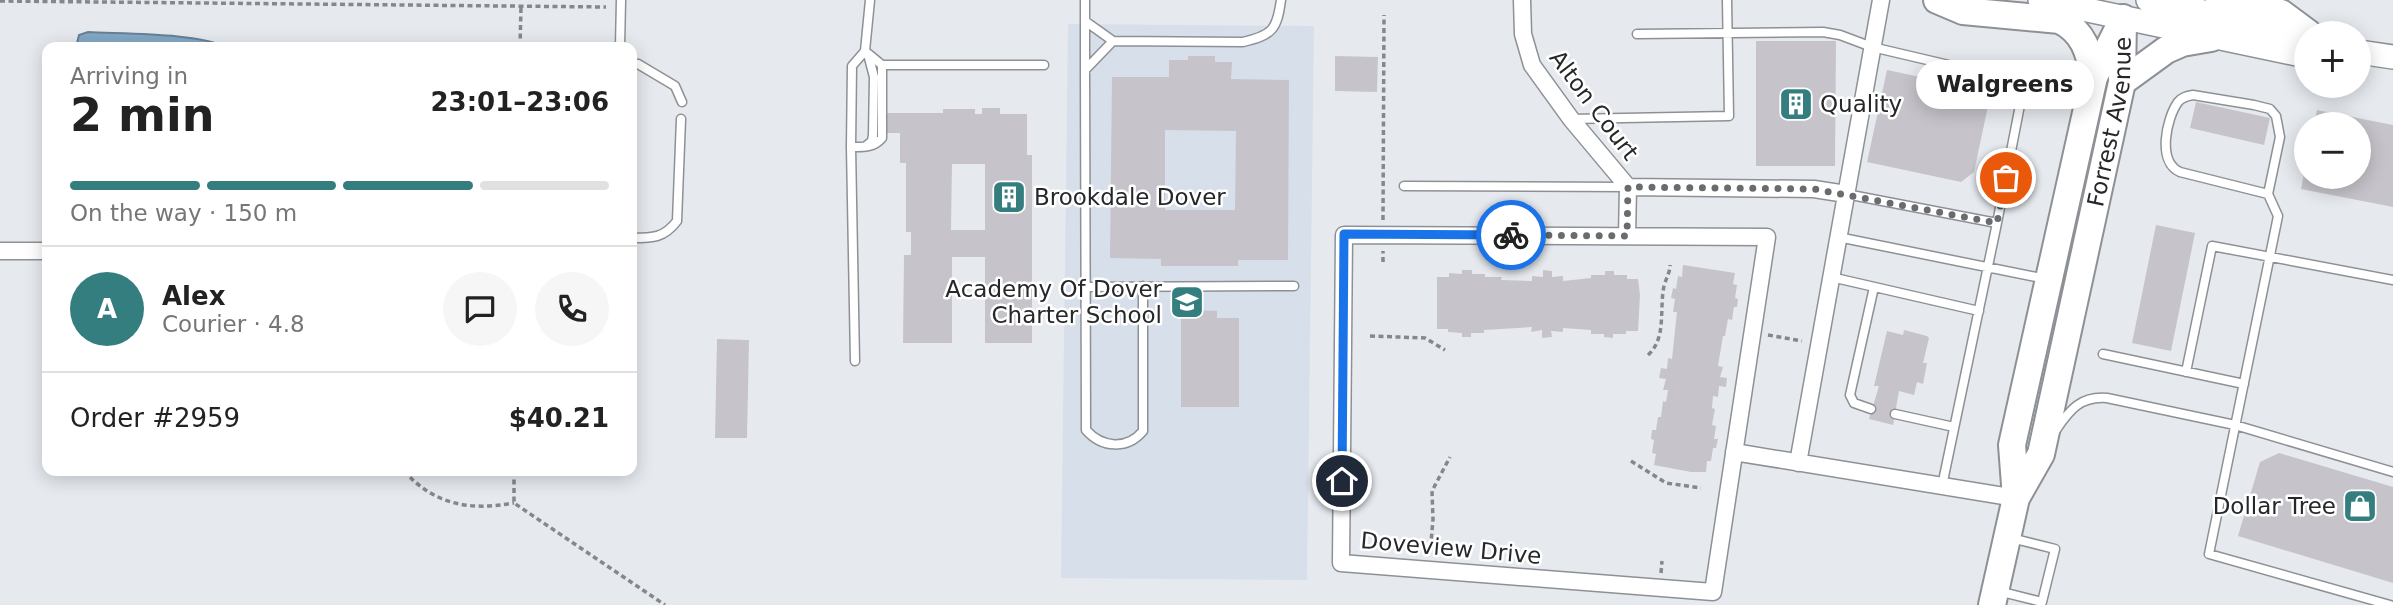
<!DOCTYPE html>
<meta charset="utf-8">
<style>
:root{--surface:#fff;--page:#f6f6f6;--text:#222;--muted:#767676;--line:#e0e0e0;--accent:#357e80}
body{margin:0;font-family:"DejaVu Sans",sans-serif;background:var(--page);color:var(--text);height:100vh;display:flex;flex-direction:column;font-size:26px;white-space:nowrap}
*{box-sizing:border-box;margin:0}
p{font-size:23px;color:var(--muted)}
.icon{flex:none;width:38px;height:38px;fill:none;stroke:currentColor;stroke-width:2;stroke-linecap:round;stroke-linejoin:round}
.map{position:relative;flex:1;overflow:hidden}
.details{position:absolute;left:42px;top:42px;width:595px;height:434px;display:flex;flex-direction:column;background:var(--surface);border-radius:14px;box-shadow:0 4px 18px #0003}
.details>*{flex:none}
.tools{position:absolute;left:2294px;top:21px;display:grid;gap:14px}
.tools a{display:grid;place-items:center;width:77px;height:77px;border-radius:50%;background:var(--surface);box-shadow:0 4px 18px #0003;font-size:35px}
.pin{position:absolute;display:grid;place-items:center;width:60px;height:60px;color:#fff;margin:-30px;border:4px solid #fff;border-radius:50%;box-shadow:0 2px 7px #0007}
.courier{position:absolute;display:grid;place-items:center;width:70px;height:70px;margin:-35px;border:5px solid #1a73e8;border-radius:50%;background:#fff;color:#222;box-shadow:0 2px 9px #0007}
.bubble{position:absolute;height:49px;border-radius:24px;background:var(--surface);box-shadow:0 4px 18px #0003;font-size:23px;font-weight:800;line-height:49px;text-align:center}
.overview em{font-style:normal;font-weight:800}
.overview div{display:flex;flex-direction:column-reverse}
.overview{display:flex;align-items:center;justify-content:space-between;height:119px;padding:0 28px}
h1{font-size:46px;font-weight:800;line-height:52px}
.bar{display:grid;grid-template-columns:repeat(4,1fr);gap:10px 7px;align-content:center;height:84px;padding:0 28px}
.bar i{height:9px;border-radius:5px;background:var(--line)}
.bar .on{background:var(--accent)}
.bar p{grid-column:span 4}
.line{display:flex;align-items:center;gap:18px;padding:0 28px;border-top:2px solid var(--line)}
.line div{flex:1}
.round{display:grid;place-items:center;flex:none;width:74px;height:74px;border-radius:37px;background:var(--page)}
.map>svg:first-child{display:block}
.built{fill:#d6dfea}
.water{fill:#83a8c5;stroke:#678196;stroke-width:2}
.building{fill:#c6c4ca;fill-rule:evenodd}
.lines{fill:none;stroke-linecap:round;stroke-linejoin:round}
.service-casing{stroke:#8d9195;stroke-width:11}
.minor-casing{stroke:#8d9195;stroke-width:19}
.secondary-casing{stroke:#8d9195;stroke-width:26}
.trunk-casing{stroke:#8d9195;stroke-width:30}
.path{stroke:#85878b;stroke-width:3.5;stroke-dasharray:5 3.5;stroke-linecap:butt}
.service{stroke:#fff;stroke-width:8}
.minor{stroke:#fff;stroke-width:16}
.secondary{stroke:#fff;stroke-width:23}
.trunk{stroke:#fff;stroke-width:26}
.done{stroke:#696b6e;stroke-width:7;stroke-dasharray:0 12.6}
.route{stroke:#1a73e8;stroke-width:9}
.labels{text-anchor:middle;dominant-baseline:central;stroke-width:5;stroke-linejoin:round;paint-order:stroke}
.poi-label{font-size:23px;fill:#262729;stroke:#fff;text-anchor:start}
.street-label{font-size:23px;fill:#262729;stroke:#fff}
</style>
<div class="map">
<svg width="2393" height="605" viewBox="0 0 2393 605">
<rect width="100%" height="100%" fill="#e6eaef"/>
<!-- built -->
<path class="built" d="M1068,24L1314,26L1307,580L1061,578Z"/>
<!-- water -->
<path class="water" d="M88,32C116,34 205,33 223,47H76L79,35Z"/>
<!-- building -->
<path class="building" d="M1756,41H1836L1835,166H1756Z
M1188,56H1215V62H1232L1231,79L1289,80L1288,260H1238V266H1161V259L1110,258L1112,77H1169V60H1188ZM1165,130L1236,131L1235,210H1165Z
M1335,56L1378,57L1377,92L1335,91Z
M1887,70L1991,92L1974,172L1961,182L1867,162Z
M2196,102L2270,118L2264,145L2190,128Z
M982,108H1000V114H1027V155H1032V343H985V257H952V343H903L904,255H911V232H906V163H900V133H879V113H943V109H975V114H982ZM952,164H985V230H951Z
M2317,110L2393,125V207L2301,189L2305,168L2306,177H2359V124H2314Z
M2156,225L2195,233L2171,351L2132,343Z
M1683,265L1735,273L1733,284L1737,285L1735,298L1738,299L1737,307H1734L1732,320L1728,319L1725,336H1723L1718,366L1723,367L1720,377L1727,378L1726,387L1719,386L1718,397L1713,396L1712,408L1715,409L1712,425L1716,426L1714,439H1718L1716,448H1713L1711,461H1707L1706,472H1691L1654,465L1656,454L1652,453L1654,440L1651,439L1652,430H1656L1658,417H1661L1663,401L1666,402L1668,390H1663L1666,379L1659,378L1661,368L1667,369L1668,358L1672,359L1677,312H1673L1675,299L1671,298L1673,288L1676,289L1678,276L1682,277Z
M1462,270H1472V274H1485V277H1502L1501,280L1532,281V276L1543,277V270L1552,271V277L1563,276V281L1591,278V275H1605V271H1614V275H1627V279H1638L1640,295L1638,331H1626V334H1613V338L1604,337V334H1591V330L1563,328V332L1551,331L1552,337L1542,338V330L1531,332L1532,327L1484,330V333H1471V337H1462V333L1448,332V329H1437V277H1449V273L1462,274Z
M1195,310L1217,311V318H1239V407H1181V318H1195Z
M1904,330L1927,336L1929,338L1923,363H1927L1923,384L1917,382L1914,395L1899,391L1893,425L1869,419L1879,386H1874L1887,331L1903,335Z
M717,339L749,340L747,438H715Z
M2279,453L2393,487V583L2238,536L2260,462Z"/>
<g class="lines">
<!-- service casing -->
<g class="service-casing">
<path id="service" d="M1085,0V70L1113,41
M1085,21L1113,41L1243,42C1273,35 1277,29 1281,0
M1637,34L1823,32L1840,35L1872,47L2004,78C2014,83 2018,89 2021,100L1997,223L1846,194
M620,47L621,0
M632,63L638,64L675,86L682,102
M882,65H1044
M1085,70L1086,430C1102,448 1127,450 1143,431V286
M1571,119L1729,116L1727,0
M866,146L872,141L873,135L874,77L868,54
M851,147C864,147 873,148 882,138V65L865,51
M1404,186L1628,187
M2268,194L2280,137L2276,116L2270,109L2254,105L2193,95C2187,96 2182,97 2178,102C2166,119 2157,162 2180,172L2268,194L2278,216L2209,554L2390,605
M1838,237L2046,279
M632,238C653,238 664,238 677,221L681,119
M1831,277L1979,311
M1086,287L1294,286
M2103,354L2244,384
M855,361L851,147L852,66L865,51L870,0
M2186,372L2212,246L2393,280
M1871,409L1854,403L1850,395L1874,287
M1895,414L1954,427
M2056,430C2070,409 2081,396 2107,398L2235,425L2393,472
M1942,486L1997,223
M1998,591L2042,602L2055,549L2011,538"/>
</g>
<!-- minor casing -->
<g class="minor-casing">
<path id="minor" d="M1522,0L1523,34L1532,65L1571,119L1628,187L1814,189L1846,194
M1344,235L1767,237L1713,592L1341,563Z
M1627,236L1628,187
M0,251H47
M1734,452L2016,498
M1798,463L1881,0"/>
</g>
<!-- secondary casing -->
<g class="secondary-casing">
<path id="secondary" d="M2040,0L2306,56
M2148,0L2306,34
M2359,52L2393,57"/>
</g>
<!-- trunk casing -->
<g class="trunk-casing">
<g id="trunk">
<path d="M1937,0L1963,11L2060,20C2084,32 2089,52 2094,77"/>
<path d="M2219,0L2281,13L2308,33"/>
<path d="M2122,82L2166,50L2182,43L2211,38"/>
<path d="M2016,498L2012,445L2094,77L2120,25"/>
<path id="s1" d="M1992,605L2016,498L2041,454L2122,82L2123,18"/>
</g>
</g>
<!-- path -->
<path class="path" d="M0,1L606,7
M520,47L521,7
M1383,220L1384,15
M1383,262V251
M1768,335L1802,341
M1370,336L1425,338L1445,350
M1648,355C1667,338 1659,309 1664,286C1666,278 1670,273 1670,265
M1631,461L1666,483L1701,488
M404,471C435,505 469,511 514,503
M514,471V503L665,605
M1435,543H1431L1433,519L1432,491L1450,457
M1661,573L1662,561"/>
<!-- service -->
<use href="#service" class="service"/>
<!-- minor -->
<use href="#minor" class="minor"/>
<!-- secondary -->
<use href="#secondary" class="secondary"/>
<!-- trunk -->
<use href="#trunk" class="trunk"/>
</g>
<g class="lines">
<!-- done -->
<path class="done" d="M1511,235L1627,236L1628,187L1814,189L1997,223L2006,178"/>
<!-- route -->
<path class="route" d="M1342,481L1344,234L1511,235"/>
</g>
<!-- icons -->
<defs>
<g id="building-square" transform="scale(1.75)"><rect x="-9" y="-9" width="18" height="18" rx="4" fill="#357e80" stroke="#fff"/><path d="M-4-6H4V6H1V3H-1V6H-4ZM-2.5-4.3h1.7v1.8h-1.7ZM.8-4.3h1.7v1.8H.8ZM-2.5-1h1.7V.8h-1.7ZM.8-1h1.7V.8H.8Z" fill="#fff"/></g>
<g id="school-square" transform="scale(1.75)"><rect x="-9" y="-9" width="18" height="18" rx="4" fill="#357e80" stroke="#fff"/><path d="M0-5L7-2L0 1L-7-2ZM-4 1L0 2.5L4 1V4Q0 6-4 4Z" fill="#fff"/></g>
<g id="shop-square" transform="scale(1.75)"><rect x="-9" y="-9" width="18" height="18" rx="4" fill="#357e80" stroke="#fff"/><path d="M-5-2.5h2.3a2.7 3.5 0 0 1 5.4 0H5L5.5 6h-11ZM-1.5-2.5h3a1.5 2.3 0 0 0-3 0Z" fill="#fff"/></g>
</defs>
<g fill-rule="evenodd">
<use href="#building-square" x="1796" y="104"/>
<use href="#building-square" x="1009" y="197"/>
<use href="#school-square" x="1187" y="302"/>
<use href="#shop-square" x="2360" y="506"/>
</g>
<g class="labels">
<!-- poi labels -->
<g class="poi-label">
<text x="1820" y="104">Quality</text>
<text x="1034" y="197">Brookdale Dover</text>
<text x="1162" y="289" text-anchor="end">Academy Of Dover<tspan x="1162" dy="26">Charter School</tspan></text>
<text x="2336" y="506" text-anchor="end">Dollar Tree</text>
</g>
<!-- street labels -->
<g class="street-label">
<text transform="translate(1594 105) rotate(53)">Alton Court</text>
<text stroke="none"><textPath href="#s1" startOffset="500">Forrest Avenue</textPath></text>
<text transform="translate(1451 548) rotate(5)">Doveview Drive</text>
</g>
</g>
</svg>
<div class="tools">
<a>+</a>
<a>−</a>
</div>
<div class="pin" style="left:2006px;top:178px;background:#ea580c"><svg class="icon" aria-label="bag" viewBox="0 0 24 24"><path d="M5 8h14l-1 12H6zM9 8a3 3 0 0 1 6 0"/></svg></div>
<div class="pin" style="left:1342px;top:481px;background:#1f2937"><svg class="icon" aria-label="home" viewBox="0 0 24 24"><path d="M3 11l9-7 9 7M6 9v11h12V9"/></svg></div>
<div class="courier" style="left:1511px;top:235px"><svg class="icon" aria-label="bike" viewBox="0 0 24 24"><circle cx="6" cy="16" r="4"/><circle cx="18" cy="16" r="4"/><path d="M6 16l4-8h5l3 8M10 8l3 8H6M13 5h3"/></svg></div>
<div class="bubble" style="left:1916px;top:60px;width:178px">Walgreens</div>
<section class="details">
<div class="overview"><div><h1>2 min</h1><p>Arriving in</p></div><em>23:01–23:06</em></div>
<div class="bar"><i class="on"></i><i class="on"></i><i class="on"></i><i></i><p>On the way · 150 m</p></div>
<div class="line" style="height:126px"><b class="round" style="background:var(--accent);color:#fff">A</b><div><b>Alex</b><p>Courier · 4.8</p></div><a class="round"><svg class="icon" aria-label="chat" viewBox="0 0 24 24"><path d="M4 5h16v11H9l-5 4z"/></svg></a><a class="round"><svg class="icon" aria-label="phone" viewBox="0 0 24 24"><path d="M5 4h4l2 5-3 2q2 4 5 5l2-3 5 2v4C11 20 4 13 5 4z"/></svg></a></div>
<div class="line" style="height:91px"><div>Order #2959</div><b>$40.21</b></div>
</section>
</div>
